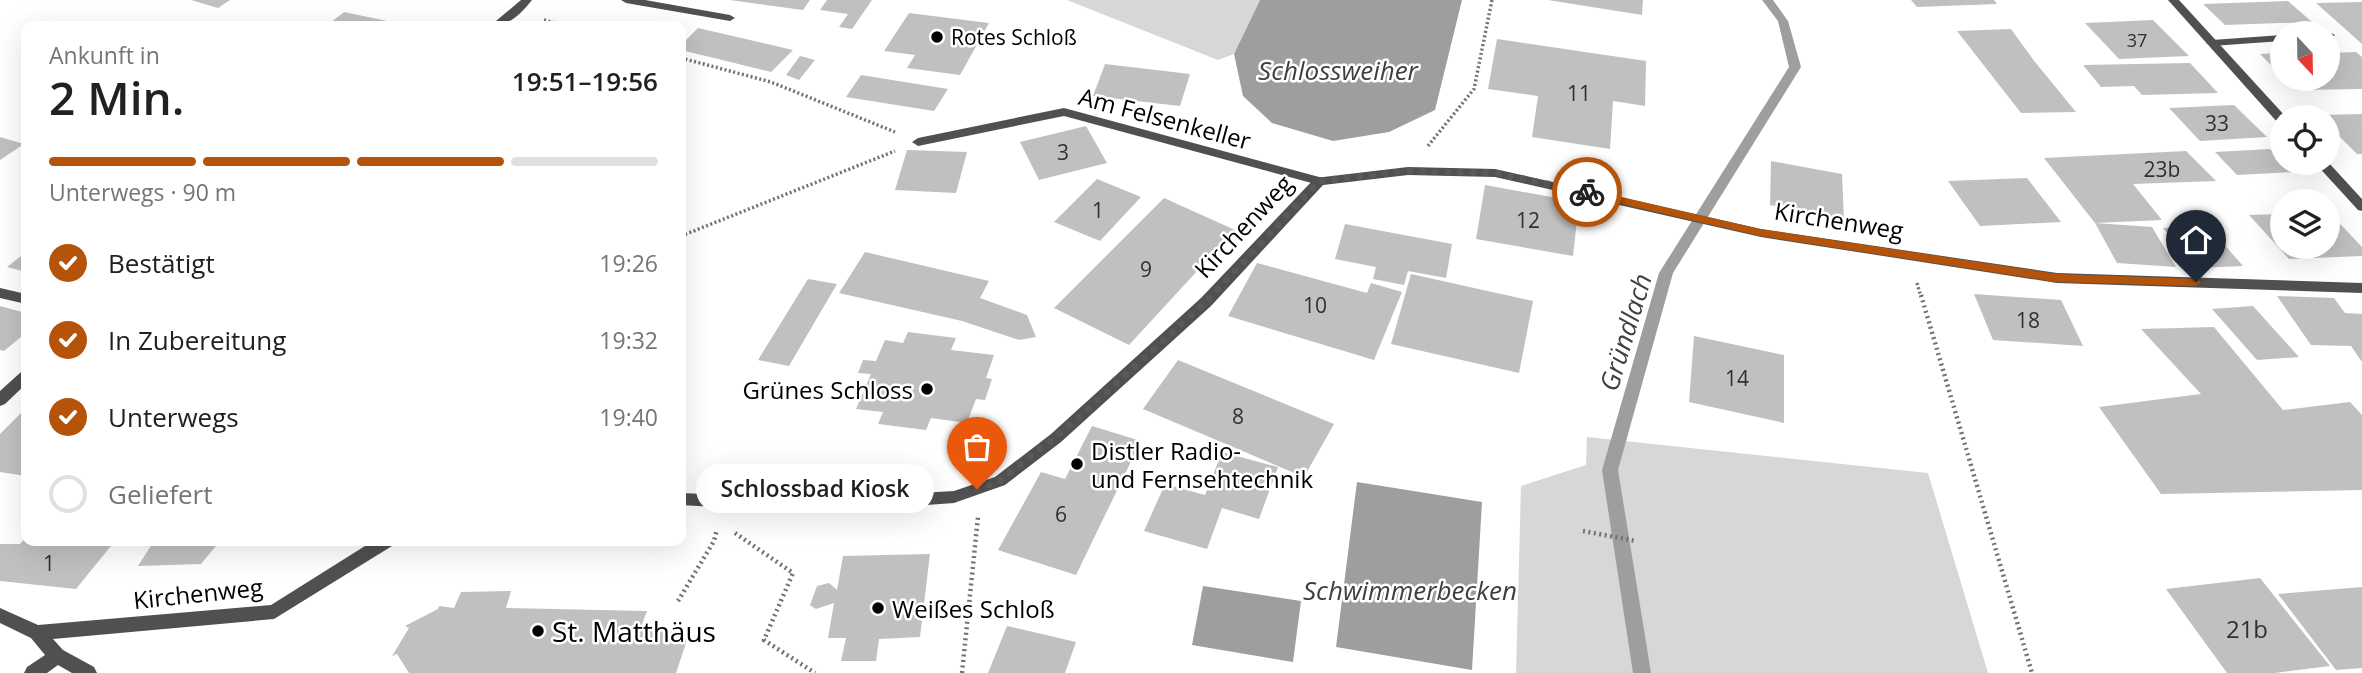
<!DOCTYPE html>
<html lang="de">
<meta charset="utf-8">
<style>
:root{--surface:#fff;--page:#f2f2f2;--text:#202124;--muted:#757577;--line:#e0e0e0;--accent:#b45309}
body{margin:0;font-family:"Open Sans",sans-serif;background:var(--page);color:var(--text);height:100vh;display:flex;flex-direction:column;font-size:26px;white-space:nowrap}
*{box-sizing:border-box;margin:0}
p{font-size:23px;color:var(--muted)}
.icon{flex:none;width:38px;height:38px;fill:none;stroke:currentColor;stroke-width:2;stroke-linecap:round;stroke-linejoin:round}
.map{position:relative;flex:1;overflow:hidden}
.side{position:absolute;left:21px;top:21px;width:665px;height:525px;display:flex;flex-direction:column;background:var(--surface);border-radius:14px;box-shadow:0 7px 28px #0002}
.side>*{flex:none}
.needle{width:46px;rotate:158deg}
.fabs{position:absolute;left:2270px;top:21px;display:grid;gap:14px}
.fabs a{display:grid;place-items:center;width:70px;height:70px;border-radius:50%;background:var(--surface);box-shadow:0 7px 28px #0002;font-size:35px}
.pin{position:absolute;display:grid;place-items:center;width:60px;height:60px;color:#fff;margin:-72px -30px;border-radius:50% 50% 50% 0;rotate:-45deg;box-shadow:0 0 7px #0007}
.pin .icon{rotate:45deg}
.courier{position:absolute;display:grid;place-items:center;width:70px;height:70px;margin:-35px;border:5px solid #b45309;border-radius:50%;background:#fff;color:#222;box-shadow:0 2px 9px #0007}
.bubble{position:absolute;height:49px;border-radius:24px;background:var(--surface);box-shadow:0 7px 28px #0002;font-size:23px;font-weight:600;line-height:49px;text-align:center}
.head em{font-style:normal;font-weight:600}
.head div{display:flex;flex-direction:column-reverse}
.head{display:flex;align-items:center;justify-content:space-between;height:119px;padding:0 28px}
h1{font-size:46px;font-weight:600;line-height:52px}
.bar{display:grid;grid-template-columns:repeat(4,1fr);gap:10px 7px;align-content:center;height:84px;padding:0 28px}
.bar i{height:9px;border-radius:5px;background:var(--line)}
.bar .current{background:var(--accent)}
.bar p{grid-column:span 4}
ol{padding:0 28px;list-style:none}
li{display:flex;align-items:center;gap:21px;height:77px}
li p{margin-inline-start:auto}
li .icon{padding:7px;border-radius:50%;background:var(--accent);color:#fff;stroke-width:4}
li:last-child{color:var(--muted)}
li i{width:38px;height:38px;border:4px solid var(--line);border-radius:50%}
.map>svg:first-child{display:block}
.green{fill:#d7d7d7}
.water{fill:#9e9e9e}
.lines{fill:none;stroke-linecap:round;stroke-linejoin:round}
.stream{fill:#9e9e9e;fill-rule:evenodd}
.building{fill:#c0c0c0}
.path-far1{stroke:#727272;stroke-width:3.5;stroke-dasharray:2 2.5;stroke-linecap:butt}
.path{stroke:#727272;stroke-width:4.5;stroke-dasharray:2 3.5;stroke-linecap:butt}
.service{fill:#505050;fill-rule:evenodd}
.minor{fill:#505050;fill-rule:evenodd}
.tertiary{fill:#505050;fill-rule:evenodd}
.route{fill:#b45309}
.done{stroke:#595959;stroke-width:7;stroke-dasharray:0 12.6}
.poi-dot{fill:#000;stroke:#fff;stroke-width:2.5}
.labels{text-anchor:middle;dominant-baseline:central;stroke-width:5;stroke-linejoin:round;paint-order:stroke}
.far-number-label{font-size:18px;fill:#303030}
.far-poi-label{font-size:21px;fill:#000;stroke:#fff;text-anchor:start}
.number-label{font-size:21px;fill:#303030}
.street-label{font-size:24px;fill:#000;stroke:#fff}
.poi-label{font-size:24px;fill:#000;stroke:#fff;text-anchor:start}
.near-number-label{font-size:24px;fill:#303030}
.water-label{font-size:26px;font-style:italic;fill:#3f3f3f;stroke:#fff}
.near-poi-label{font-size:28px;fill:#000;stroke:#fff;text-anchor:start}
</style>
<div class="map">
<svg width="2362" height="673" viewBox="0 0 2362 673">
<rect width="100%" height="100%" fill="#fff"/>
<!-- green -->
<path class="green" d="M1067,0H1260L1234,54L1218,60Z
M1587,437L1928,473L1988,673H1516L1521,486L1586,465Z"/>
<!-- water -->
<path class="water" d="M1260,0H1462L1435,110L1389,132L1333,141L1272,123L1243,96L1234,54Z
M1357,482L1482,502L1472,670L1336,647Z
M1203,586L1301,601L1293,662L1192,645Z"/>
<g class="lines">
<!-- stream -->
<path class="stream" d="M1762,0H1773L1788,21L1801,67L1673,273L1618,470L1651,673H1633L1602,470L1659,273L1789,67L1778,21Z"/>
</g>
<!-- building -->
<path class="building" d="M191,0H230L218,8Z
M730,0H810L803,10Z
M827,0H872L852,29L839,27L848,14L820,10Z
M1548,0H1643L1642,15Z
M1911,0H1994L1997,4L1917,7Z
M2288,1L2312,22L2225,25L2203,4Z
M2362,2V44L2316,3Z
M344,12L387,21L381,26H326Z
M909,13L989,23L960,75L907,68L915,55L884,51Z
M2153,20L2189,56L2119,59L2085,23Z
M698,28L793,50L771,72L681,50V45Z
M2011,29L2035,62L2076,112L2021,113L1957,31Z
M1497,39L1646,61L1645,106L1613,101L1610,149L1532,137L1538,96L1488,89Z
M2356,52L2362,57V89L2296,90L2285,79H2328V53Z
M2282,53V76L2260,54Z
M800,56L815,60L799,80L786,75Z
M2190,63L2218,93L2142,95L2134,86L2101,87L2083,65Z
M1105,64L1190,74L1180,106L1093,96Z
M861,75L948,89L934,111L846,97Z
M2234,105L2267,137L2200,141L2169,108Z
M2362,114V154H2357L2328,125V117L2322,115Z
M1086,126L1107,163L1039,180L1020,142Z
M0,137L24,144L0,160Z
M2270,149L2293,172L2237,175L2215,152Z
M907,150L967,152L956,193L895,190Z
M2186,151L2216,181L2133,184L2162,220L2095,223L2044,158Z
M1771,161L1842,174L1844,220L1770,205Z
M2027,178L2061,222L1980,226L1948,181Z
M1097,179L1141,197L1100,241L1054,222Z
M1485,185L1579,202L1573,256L1476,239Z
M1164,198L1235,230L1129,345L1054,308Z
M2328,211L2362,247V256L2289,259L2249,215L2282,214V247H2328Z
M2095,223L2152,227L2176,267L2117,263Z
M1345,224L1452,244L1446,278L1408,271L1404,285L1373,279L1376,267L1335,259Z
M2209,227L2243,266L2196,268L2163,228Z
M26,252V272L7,267Z
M865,252L989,281L980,298L1027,315L1036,337L1019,340L962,321L839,293Z
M1257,263L1367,293L1371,283L1402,292L1374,360L1228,316Z
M1411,274L1533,301L1519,373L1391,344Z
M808,279L837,284L789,366L758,360Z
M1974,294L2061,300L2083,346L1993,340Z
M2277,296L2334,298L2345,313L2362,314V362L2351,346L2311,345Z
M0,306L26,313V333L4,351L0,350Z
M2253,306L2299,357L2257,360L2212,309Z
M2214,327L2283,410L2350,402L2362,415V490L2161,494L2099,407L2201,394L2141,329Z
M908,332L956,338L951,350L994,355L986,378L992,379L985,400L976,399L967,423L931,418L926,430L878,424L883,412L856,409L871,374L858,373L863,360L876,361L885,340L903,343Z
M1694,336L1784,355V423L1689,402Z
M1178,360L1334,424L1304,477L1143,409Z
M26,408V476L0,472V434Z
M1092,426L1141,441L1076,575L998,550L1041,472L1065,479Z
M1222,452L1278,467L1259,519L1222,508L1207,549L1144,531L1165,484L1205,495Z
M26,537V541H115L76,589L0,581V544H20Z
M154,541H220L201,564L138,566Z
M930,554L920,637L879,639L876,661H841L846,638H828L834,603L816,609L810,605L817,586L829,583L837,590L843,556Z
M2260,578L2330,666L2275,673H2227L2166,589Z
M2362,587V668L2336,670L2278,594Z
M511,591L506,608L647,611L641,627L689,634L676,673H409L397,654L392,656L409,628L405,626L438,609L439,606L454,608L461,592Z
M1007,626L1076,642L1065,673H988Z"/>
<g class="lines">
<!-- path-far1 -->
<path class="path-far1" d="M544,20L568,26
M681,58L771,82L895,132
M1428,146L1474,89L1492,0
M681,236L895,151
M1917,283L1921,297"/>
<!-- path -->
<path class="path" d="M1921,295L2032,673
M1583,531L1636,541
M735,533L793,573L764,640L815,673
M678,601L714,541L717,529
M962,673L978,517"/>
<!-- service -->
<path class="service" d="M621,0H645L730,15L735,18L730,21L626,3Z
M2329,32L2335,35L2333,37L2328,38V33H2324Z
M2282,35V41L2212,46L2206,43L2212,40Z
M1064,108L1323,178L1325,181L1319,185L1064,116L918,146L912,142L918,138Z"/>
<!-- minor -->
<path class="minor" d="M521,0H532C521,14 509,26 490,26Z
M1408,167L1495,169L1761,229L2057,273L2362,283V293L2057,283L1761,237L1495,177L1408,175L1323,185L1211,306L1061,442L1005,485L954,503L817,513L681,505V493L817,499L954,491L995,477L1051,434L1201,298L1315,178Z
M0,288L26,294V304L0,298Z
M26,371V384L5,404L0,406V391L21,372Z
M373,541H394L392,546L274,619L53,639L63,650L94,667L97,673H72L58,665L47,673H24L27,667L45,655L31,638L0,623V608L38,625L271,605Z"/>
<!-- tertiary -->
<path class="tertiary" d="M2168,0H2179L2286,117H2282V124L2278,123Z
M2328,162L2362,199V211L2358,210L2315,163Z"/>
</g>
<!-- route -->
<path class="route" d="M1587,189L1760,229L2057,274L2196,279L2201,282L2196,286L2057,282L1760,236L1583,195L1582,192Z"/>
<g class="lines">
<!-- done -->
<path class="done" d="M977,489L1000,481L1075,421L1206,302L1319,181L1408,171L1494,173L1587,192"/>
</g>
<!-- markers -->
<g class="poi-dot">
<circle cx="937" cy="37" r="7"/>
<circle cx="927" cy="389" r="7"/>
<circle cx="1077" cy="464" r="7"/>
<circle cx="878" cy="608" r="7"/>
<circle cx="538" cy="631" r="7"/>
</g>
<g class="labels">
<!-- far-number labels -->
<g class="far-number-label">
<text x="2137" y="40">37</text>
</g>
<!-- far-poi labels -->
<g class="far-poi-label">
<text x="951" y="37">Rotes Schloß</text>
</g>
<!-- number labels -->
<g class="number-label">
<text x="1579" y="93">11</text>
<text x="2217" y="123">33</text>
<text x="1063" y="152">3</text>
<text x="2162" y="169">23b</text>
<text x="1098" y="210">1</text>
<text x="1528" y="220">12</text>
<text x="1146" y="269">9</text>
<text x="1315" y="305">10</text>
<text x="2028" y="320">18</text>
<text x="1737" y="378">14</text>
<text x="1238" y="416">8</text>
<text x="1061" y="514">6</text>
<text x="49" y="563">1</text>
</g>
<!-- street labels -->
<g class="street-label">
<text transform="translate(1165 118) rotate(15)">Am Felsenkeller</text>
<text transform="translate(1839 220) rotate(9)">Kirchenweg</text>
<text transform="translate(1243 226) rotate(-47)">Kirchenweg</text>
<text transform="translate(198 593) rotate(-6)">Kirchenweg</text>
</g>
<!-- poi labels -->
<g class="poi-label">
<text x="913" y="389" text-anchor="end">Grünes Schloss</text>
<text x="1091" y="450">Distler Radio-<tspan x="1091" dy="28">und Fernsehtechnik</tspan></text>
<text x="892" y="608">Weißes Schloß</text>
</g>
<!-- near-number labels -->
<g class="near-number-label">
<text x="2247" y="628">21b</text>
</g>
<!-- water labels -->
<g class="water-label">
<text x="1338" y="70">Schlossweiher</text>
<text transform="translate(1625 332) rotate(-73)">Gründlach</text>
<text x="1410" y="590">Schwimmerbecken</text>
</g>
<!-- near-poi labels -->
<g class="near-poi-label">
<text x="552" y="631">St. Matthäus</text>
</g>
</g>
</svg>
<div class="fabs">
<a><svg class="needle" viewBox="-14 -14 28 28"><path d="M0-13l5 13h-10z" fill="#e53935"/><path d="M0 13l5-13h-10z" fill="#757577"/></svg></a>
<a><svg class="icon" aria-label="locate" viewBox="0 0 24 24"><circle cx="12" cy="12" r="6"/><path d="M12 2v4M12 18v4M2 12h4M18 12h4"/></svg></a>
<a><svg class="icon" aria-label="layers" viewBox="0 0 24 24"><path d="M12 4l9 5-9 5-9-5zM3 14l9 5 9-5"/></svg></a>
</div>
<div class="pin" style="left:977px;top:489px;background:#ea580c"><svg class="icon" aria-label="bag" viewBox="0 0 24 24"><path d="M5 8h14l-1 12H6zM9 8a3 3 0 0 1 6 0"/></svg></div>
<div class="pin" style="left:2196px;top:282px;background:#1f2937"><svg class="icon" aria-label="home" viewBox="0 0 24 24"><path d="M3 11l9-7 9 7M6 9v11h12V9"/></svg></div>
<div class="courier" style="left:1587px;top:192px"><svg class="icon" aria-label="bike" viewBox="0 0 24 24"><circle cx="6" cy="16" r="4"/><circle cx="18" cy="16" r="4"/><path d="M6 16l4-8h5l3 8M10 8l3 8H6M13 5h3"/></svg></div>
<div class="bubble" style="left:696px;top:464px;width:238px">Schlossbad Kiosk</div>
<section class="side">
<div class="head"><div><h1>2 Min.</h1><p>Ankunft in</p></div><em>19:51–19:56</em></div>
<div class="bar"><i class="current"></i><i class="current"></i><i class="current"></i><i></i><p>Unterwegs · 90 m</p></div>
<ol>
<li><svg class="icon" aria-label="check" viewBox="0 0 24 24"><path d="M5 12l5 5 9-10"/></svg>Bestätigt<p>19:26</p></li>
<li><svg class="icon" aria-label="check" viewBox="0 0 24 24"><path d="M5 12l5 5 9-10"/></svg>In Zubereitung<p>19:32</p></li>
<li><svg class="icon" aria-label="check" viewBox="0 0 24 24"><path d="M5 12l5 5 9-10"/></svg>Unterwegs<p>19:40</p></li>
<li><i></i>Geliefert</li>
</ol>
</section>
</div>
